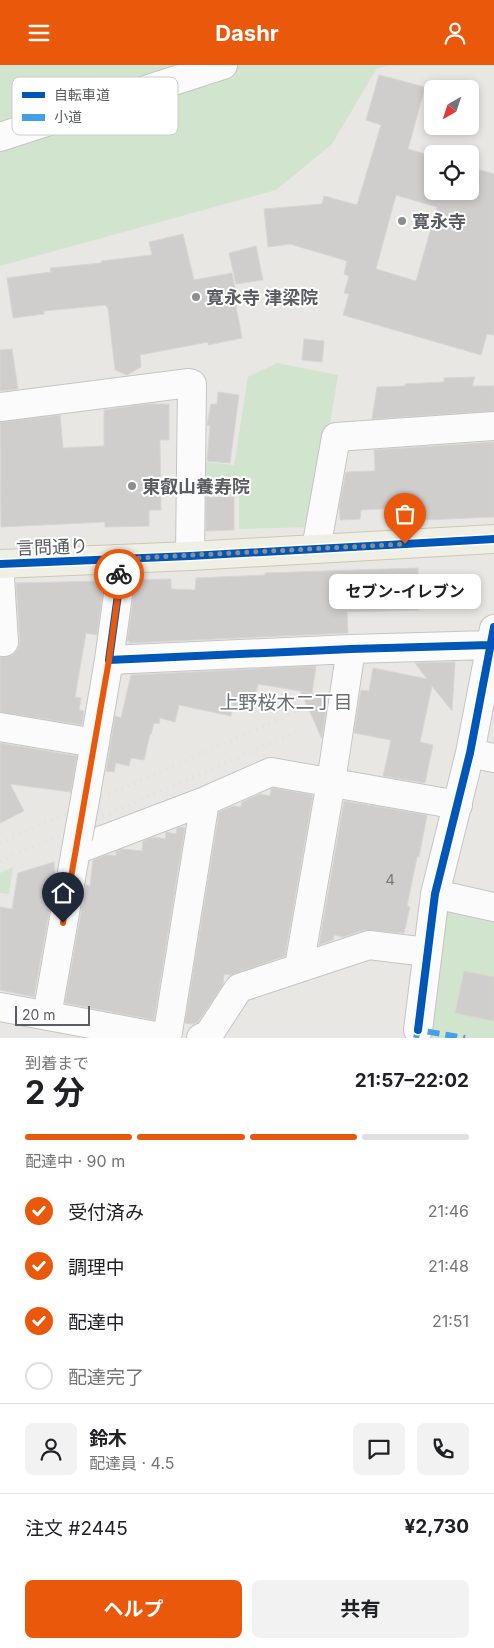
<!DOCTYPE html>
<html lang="ja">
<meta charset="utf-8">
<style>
:root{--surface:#fff;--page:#f2f2f2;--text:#202124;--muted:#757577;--line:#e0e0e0;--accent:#ea580c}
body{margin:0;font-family:Inter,"Noto Sans JP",sans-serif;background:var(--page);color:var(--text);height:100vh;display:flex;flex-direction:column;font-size:19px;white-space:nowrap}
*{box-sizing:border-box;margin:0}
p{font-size:16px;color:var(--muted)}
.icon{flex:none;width:28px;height:28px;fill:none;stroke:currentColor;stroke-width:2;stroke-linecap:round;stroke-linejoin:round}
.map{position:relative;height:973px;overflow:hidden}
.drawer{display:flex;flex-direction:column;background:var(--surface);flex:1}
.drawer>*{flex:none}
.needle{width:32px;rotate:219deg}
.fabs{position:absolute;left:424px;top:15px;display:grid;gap:10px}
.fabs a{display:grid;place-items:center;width:55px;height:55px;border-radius:8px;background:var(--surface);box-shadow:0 2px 8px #0003;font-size:25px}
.scale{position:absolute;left:15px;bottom:12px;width:75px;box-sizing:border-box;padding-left:5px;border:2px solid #595c60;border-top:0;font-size:14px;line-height:18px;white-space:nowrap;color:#595c60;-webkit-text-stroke:4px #fff;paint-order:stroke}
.pin{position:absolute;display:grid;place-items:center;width:42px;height:42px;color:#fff;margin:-51px -21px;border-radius:50% 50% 50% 0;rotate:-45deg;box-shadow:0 0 5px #0007}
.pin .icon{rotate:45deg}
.courier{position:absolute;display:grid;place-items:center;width:50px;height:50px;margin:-25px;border:4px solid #ea580c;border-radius:50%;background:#fff;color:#222;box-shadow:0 1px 6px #0007}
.bubble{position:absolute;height:35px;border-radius:8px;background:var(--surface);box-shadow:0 2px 8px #0003;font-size:16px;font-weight:700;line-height:35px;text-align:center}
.overview em{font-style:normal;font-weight:700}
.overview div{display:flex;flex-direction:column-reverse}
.overview{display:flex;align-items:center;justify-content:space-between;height:85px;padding:0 25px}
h1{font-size:32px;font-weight:700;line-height:38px}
.bar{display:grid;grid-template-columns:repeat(4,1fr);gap:8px 5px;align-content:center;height:60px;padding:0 25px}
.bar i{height:6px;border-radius:4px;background:var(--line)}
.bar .active{background:var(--accent)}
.bar p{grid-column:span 4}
.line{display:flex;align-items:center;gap:12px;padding:0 25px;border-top:1px solid var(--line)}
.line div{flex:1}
.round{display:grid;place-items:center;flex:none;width:52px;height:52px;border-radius:8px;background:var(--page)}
ol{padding:0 25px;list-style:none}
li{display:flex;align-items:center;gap:15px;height:55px}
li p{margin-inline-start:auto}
li .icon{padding:5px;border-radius:50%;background:var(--accent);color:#fff;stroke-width:4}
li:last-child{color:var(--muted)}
li i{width:28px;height:28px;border:2px solid var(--line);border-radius:50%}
.cta{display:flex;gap:10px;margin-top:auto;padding:10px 25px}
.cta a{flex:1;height:58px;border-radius:8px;background:var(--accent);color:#fff;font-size:20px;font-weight:700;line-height:58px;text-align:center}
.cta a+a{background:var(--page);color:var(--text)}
header{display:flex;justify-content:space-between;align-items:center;height:65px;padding:0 25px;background:var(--accent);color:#fff;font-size:22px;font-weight:700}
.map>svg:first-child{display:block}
.green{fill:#d1e4ce}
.building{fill:#cfcecc;stroke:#d8d6d2;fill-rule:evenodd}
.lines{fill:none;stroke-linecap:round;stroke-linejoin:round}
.minor-casing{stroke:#c5c5c5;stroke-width:30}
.major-casing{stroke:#cfc7b2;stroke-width:30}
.minor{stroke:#fcfbfb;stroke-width:28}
.major{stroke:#f0efe6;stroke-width:28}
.rail{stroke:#e1e1e0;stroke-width:4;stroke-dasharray:1 6;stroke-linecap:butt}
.minor-bridge-casing{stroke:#c5c5c5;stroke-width:30;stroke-linecap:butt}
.minor-bridge{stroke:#fcfbfb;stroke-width:28}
.quiet{stroke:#42a1e6;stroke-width:6;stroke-dasharray:12 6;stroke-linecap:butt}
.cycleway-casing{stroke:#fff;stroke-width:11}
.cycleway{stroke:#0057b8;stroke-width:8}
.done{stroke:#8b8d8e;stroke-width:5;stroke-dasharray:0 9}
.route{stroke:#ea580c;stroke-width:6}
.poi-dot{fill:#8b8d8e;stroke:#fff;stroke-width:2}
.labels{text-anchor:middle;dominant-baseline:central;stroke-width:4;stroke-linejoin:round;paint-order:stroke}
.number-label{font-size:15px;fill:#787a7c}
.poi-label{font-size:18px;font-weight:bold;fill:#595c60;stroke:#fff;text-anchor:start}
.street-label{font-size:18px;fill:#595c60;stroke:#fff}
.neighbourhood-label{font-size:19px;fill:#6a6e72;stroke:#fff}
.key{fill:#fff;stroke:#cdcecf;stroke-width:1}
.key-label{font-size:14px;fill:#595c60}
</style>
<header><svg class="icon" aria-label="menu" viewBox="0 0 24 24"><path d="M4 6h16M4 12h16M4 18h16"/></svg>Dashr<svg class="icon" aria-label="person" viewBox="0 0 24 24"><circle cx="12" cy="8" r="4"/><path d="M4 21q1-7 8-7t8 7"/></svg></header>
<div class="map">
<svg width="494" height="973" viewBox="0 0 494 973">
<rect width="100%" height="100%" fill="#e8e7e3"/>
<!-- green -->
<path class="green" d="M0,0H391L377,3L332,79L276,125L0,201Z
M277,298L338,310L313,462L239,464V431H205V397L234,400L248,312Z
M13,802L9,829L0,828V808Z
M442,845L494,855V973H421Z"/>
<!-- building -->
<path class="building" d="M379,10L425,22L408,84L432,91V126H470V102L494,109V270L487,269L481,290L343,250L349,229L344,228L349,211L344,209L347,196L290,179L268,182L264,144L322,139L324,131L357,140L381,60L366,55ZM396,130L437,142L416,216L376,204Z
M183,169L194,215L232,208L236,229L234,230L242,273L208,280V277L140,290L141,302L127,310L115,305L108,243H107L106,240L44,246V249L13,253L7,213L51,207L50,203L101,198V196L152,190L149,177Z
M256,181L263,215L236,219L229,188Z
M304,274L324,276L322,297L302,295Z
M12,284L18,324L0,326V285Z
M475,312L472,321H494V346L372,354L377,322L405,321V319L444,317V313Z
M218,327L239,330L230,398L207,396L210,361L207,360L211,339H217Z
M145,339H169V375H160L161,445H149V461L105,462V457L1,462L0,357L60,350L63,383L104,381V345Z
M494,377V452L400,456V443L361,445L360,454L340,455L339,442L346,407L375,406L374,385Z
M206,432H234V465L206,466Z
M418,503L419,545L347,547L348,568L129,578V576H127L136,515L171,514V524L195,525L196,513L265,510V508Z
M104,516L97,570L86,568L75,632L81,633L79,645L84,646L82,660L0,647V592H5L13,590L18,584L20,577L16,518Z
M455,597L452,646L432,621L420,677L433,680L425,718L383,711L391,675L354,668L361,625L369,626L373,603L427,614L415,598Z
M316,601L312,628L258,619L253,644L233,640L231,651L179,640L175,657L160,653L159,659L154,658L151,669H150L144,695L131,693L129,701L116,698L114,707L106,706L115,651L121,653L131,610Z
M301,627L328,630L322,674Z
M0,678L77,691L71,727L10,719L24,746L0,758Z
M273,723L313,730L285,891L231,910L224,909L223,920L198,957L193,959L185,958L219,747L233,741L241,742L242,737L260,729L270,731L271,724Z
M344,736L427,750L419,792H417L407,841L410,842L404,868L364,865L343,872L334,870L333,875L319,880Z
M179,762L185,763L154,955L65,938L86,820L90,821L93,795L107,790L116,791V786L123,784L142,786L143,776L154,772L165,774L166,767L176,769L177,763Z
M54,797L55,815L34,932L0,925V842L12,844L18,808Z
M464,906L494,912V956L455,948Z"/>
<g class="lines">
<!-- minor casing -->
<g class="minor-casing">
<path id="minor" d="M0,72L223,0
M0,342L189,318L192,319L190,491
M316,484L336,372L494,361
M118,494L120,515L109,595L351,584L490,580
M0,513L4,577
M0,662L95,678
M470,688L494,693
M86,729L109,595
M76,785L205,736L271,707L458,740
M435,829L494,842
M299,902L331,717L351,584
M0,942L166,973
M47,951L78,773
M418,965L435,829L470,688L494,564
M167,973L205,736
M201,973L209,969L239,923L369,880L427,887"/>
</g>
<!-- major casing -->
<g class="major-casing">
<path id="major" d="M0,499L190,491L494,474"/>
</g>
<!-- minor -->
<use href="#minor" class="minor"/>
<!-- major -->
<use href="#major" class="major"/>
<!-- rail -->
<path class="rail" d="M0,778L297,646
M0,796L299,666"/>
<!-- minor-bridge casing -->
<g class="minor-bridge-casing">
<path id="minor-bridge" d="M78,773L86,729"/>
</g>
<!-- minor-bridge -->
<use href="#minor-bridge" class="minor-bridge"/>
<!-- quiet -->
<path class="quiet" d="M416,973L418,965L465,973"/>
<!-- cycleway casing -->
<g class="cycleway-casing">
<path id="cycleway" d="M118,494L120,515L109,595L351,584L490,580
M0,499L190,491L494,474
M418,965L435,829L470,688L494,562"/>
</g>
<!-- cycleway -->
<use href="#cycleway" class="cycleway"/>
</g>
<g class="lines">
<!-- done -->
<path class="done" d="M119,509L118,494L405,479"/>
<!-- route -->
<path class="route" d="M63,858L109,595L120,515L119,509"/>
</g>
<!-- markers -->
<g class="poi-dot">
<circle cx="402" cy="156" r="5"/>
<circle cx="196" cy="232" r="5"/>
<circle cx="132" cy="421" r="5"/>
</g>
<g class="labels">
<!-- number labels -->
<g class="number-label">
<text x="390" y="814">4</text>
</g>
<!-- poi labels -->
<g class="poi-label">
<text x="412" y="156">寛永寺</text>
<text x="206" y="232">寛永寺 津梁院</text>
<text x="142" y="421">東叡山養寿院</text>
</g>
<!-- street labels -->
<g class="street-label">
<text transform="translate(52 482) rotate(-2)">言問通り</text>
</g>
<!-- neighbourhood labels -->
<g class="neighbourhood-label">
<text x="286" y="637">上野桜木二丁目</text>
</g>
</g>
<!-- legend -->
<rect x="12" y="12" width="166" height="58" rx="8" class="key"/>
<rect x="22" y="27" width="23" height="6" fill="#0057b8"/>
<rect x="22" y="49" width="23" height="7" fill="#42a1e6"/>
<g class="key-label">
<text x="54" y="35">自転車道</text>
<text x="54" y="57">小道</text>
</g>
</svg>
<div class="fabs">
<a><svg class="needle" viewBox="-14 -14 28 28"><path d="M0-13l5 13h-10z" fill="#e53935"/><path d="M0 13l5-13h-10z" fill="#757577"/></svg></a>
<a><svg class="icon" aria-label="locate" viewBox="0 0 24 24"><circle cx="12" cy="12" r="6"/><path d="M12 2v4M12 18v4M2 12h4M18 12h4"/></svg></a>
</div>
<div class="scale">20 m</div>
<div class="pin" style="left:405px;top:479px;background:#ea580c"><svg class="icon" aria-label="bag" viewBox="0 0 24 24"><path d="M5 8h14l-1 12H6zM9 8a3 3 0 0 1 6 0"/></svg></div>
<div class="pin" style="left:63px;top:858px;background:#1f2937"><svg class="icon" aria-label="home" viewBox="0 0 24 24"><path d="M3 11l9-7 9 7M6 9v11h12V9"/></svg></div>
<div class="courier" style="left:119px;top:509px"><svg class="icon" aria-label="bike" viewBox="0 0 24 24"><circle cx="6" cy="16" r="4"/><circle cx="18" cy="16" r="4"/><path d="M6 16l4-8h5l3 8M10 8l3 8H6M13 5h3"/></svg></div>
<div class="bubble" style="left:329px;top:509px;width:152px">セブン-イレブン</div>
</div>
<section class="drawer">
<div class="overview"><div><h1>2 分</h1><p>到着まで</p></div><em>21:57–22:02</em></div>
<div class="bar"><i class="active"></i><i class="active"></i><i class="active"></i><i></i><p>配達中 · 90 m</p></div>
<ol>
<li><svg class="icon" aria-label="check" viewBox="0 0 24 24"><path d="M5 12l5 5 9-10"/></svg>受付済み<p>21:46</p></li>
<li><svg class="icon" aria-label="check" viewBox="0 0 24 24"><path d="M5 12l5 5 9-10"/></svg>調理中<p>21:48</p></li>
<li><svg class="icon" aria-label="check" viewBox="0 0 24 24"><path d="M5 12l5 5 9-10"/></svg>配達中<p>21:51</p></li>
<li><i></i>配達完了</li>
</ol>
<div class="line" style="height:90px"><a class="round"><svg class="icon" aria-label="person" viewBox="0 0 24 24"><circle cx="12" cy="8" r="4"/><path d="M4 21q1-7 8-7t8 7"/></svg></a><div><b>鈴木</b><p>配達員 · 4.5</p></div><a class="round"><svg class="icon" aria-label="chat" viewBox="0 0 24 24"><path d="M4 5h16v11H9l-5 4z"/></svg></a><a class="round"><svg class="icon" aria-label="phone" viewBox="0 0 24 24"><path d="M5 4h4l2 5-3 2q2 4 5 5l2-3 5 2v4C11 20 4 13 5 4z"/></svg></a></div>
<div class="line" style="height:65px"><div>注文 #2445</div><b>¥2,730</b></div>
<div class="cta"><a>ヘルプ</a><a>共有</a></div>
</section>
